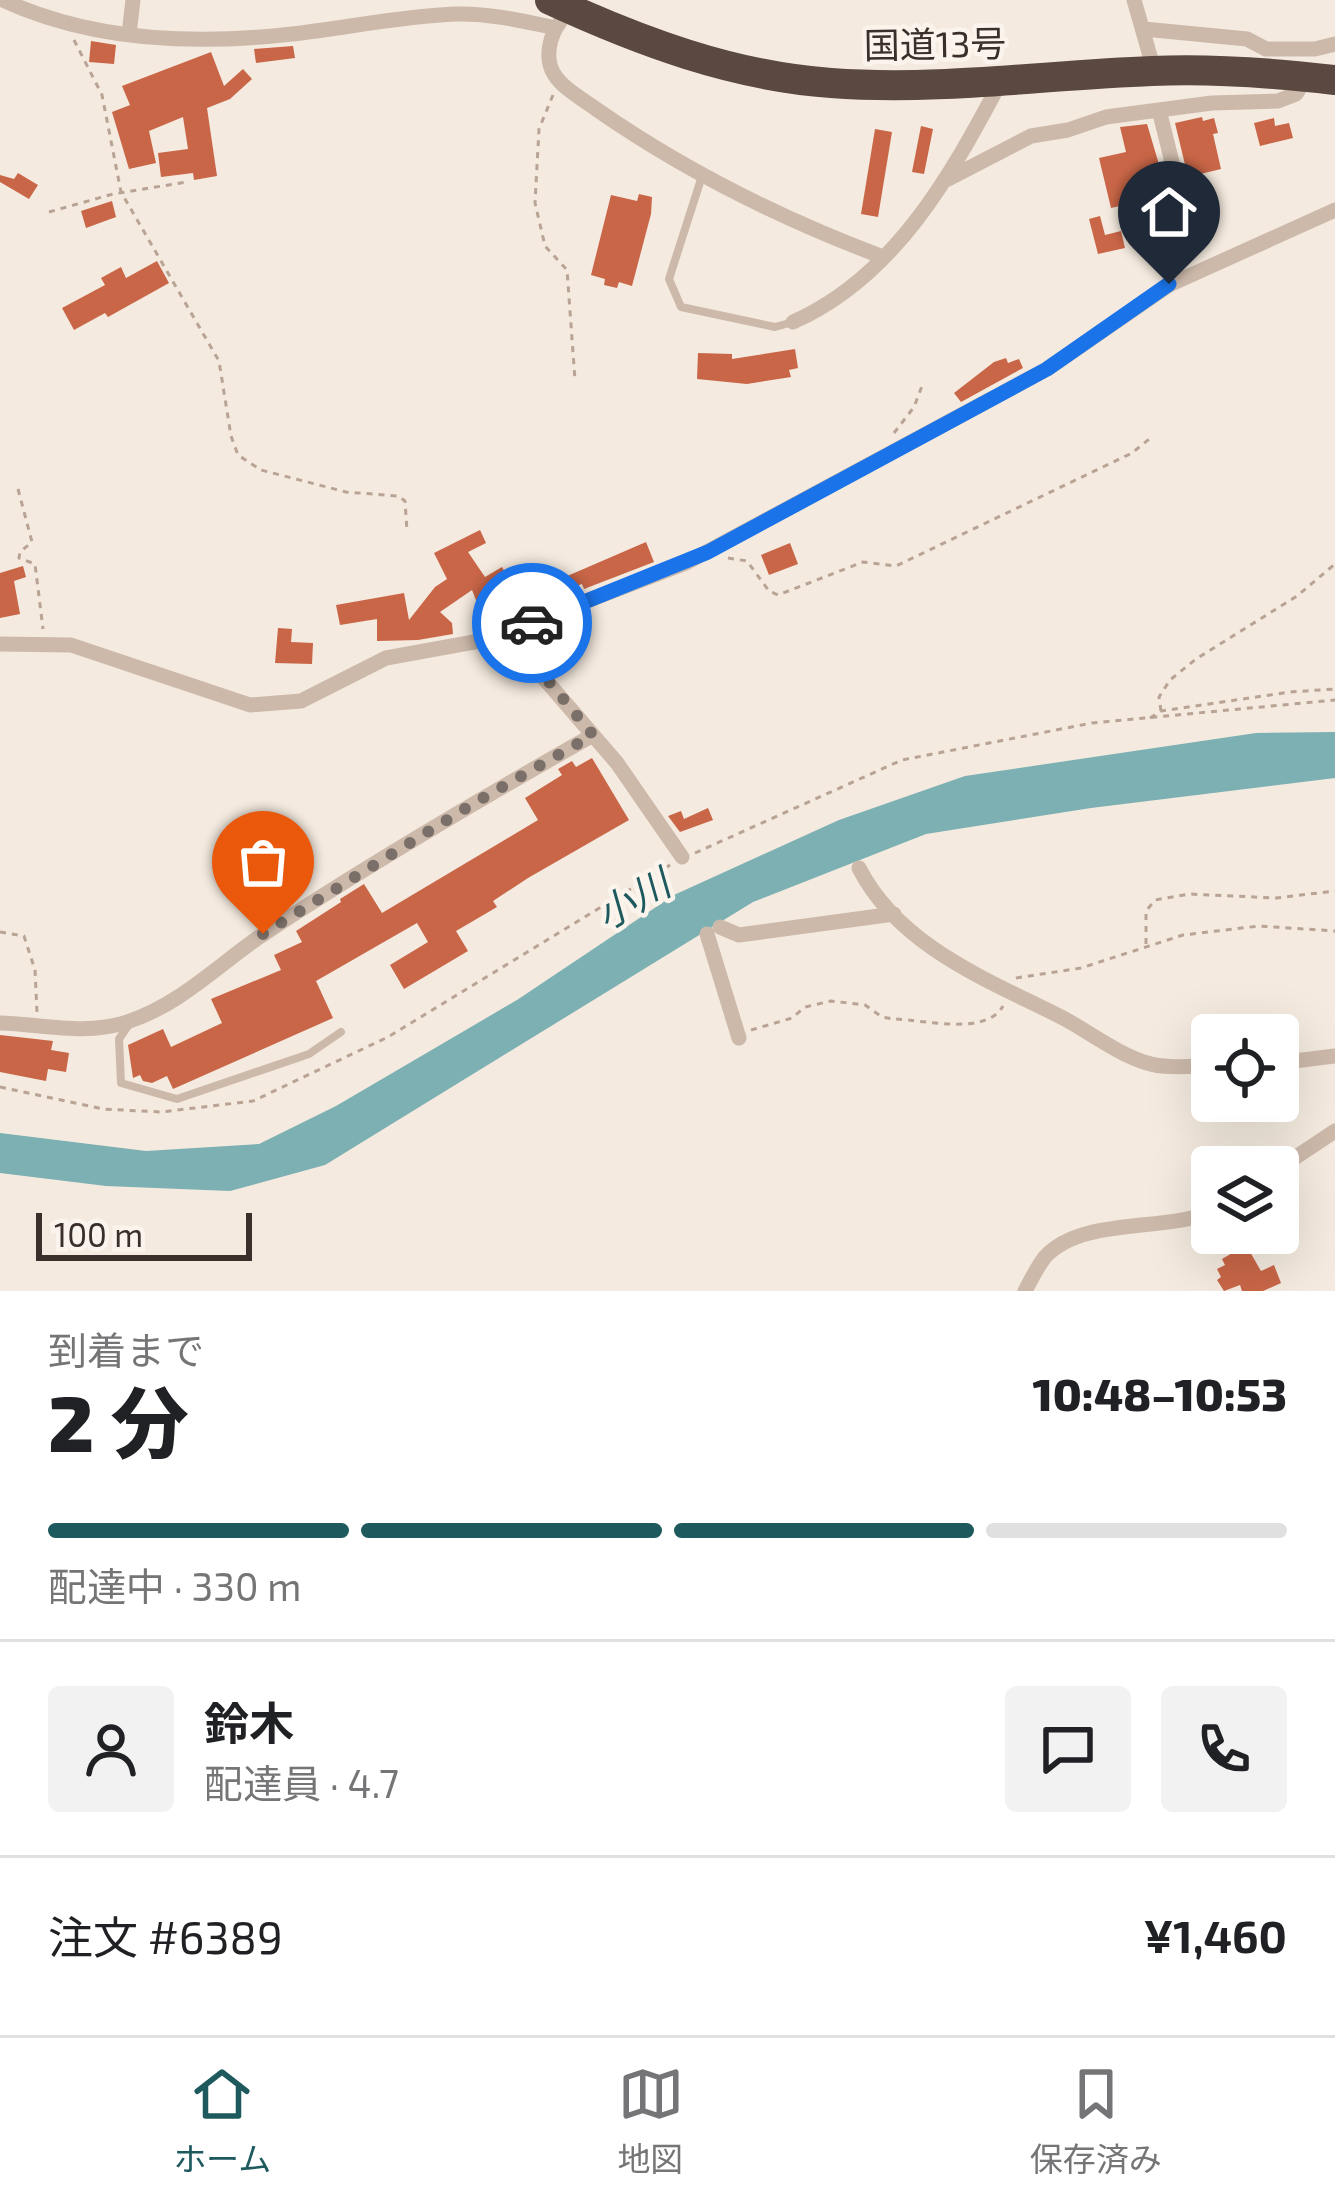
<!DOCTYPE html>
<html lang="ja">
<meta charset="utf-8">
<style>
:root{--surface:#fff;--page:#f2f2f2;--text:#202124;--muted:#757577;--line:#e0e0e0;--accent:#1d595d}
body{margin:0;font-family:"Exo 2","Noto Sans JP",sans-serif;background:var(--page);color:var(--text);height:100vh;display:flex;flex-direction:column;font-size:45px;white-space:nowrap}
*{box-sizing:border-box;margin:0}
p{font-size:39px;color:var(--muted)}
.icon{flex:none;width:66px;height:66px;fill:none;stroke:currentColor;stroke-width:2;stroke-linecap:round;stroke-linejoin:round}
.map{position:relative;height:1291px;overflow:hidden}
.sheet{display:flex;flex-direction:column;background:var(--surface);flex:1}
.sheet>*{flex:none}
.tools{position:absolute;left:1191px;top:1014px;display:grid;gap:24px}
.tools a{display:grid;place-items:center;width:108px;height:108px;border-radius:12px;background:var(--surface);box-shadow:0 12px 48px #0002;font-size:60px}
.scale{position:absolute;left:36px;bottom:30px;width:216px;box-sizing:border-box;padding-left:12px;border:6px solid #3a2f2a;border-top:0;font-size:33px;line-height:42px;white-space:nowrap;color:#3a2f2a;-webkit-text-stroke:9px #fbf4ec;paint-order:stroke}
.pin{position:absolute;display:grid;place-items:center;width:102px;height:102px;color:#fff;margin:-123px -51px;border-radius:50% 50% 50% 0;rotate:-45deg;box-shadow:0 0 12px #0007}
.pin .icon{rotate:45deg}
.courier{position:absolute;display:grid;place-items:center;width:120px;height:120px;margin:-60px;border:9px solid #1a73e8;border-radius:50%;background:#fff;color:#222;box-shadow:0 3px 15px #0007}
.overview em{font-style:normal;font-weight:800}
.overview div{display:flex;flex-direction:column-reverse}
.overview{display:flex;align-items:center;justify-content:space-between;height:204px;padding:0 48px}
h1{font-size:78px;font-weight:800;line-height:90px}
.bar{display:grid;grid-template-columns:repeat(4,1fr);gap:18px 12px;align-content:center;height:144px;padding:0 48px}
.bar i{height:15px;border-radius:9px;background:var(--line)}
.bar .current{background:var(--accent)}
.bar p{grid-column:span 4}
.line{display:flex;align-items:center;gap:30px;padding:0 48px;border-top:3px solid var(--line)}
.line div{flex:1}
.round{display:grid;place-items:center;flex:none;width:126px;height:126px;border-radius:12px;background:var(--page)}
.menu{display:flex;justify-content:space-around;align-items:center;height:168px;border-top:3px solid var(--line);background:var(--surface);font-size:33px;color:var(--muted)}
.menu a{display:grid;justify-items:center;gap:6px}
.menu .current{color:var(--accent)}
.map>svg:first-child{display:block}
.water{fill:#7cb0b2}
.building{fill:#c96647}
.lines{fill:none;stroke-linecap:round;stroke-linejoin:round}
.path{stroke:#b8a394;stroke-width:3;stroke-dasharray:6 6;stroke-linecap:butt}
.lane{stroke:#ccb9aa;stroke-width:8}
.street{stroke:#ccb9aa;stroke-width:15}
.highway{stroke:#5b4840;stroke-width:30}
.done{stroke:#7b7069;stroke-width:12;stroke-dasharray:0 21.6}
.route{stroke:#1a73e8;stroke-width:15}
.labels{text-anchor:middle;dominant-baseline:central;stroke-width:9;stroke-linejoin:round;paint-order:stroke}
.street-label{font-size:36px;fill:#3a2f2a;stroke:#fbf4ec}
.water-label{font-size:39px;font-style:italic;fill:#1d595d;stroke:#fbf4ec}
</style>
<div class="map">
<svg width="1335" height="1291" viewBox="0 0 1335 1291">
<rect width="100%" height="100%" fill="#f4eadf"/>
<!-- water -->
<path class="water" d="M1335,732V778L1091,808L926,834L753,902L325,1165L230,1191L106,1186L0,1173V1133L146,1151L259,1144L336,1106L517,1000L674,895L839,820L965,776L1256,733Z"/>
<!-- building -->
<path class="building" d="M91,41L116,45L114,64L89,62Z
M293,46L295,58L256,63L254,49Z
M211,52L224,86L243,69L252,79L230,99L207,108L217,176L194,180L193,173L161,177L158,153L188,149L183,117L149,131L156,163L129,169L112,112L130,105L122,86Z
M1202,117L1203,121L1214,118L1218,133L1213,134L1221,169L1188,177L1175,123Z
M1274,118L1275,126L1289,123L1293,138L1260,146L1254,123Z
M1147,124L1169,198L1177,206L1197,208L1200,219L1165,227L1169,247L1155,250L1152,234L1132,239L1124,205L1111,208L1099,158L1126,152L1120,127Z
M921,126L933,129L924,174L912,172Z
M875,129L892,132L878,217L861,214Z
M18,173L38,185L29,199L0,182V175L14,179Z
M639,194L652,197L651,214L632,286L619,282L617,288L604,285L605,279L591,275L611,195L637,201Z
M112,201L116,217L86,228L81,211Z
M1100,216L1105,235L1121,231L1125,248L1098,254L1089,219Z
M157,261L169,283L108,317L105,313L74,330L62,308L105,285L101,278L121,267L126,278Z
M795,349L798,368L789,370L791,377L747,384L697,379L698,353L732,354V359Z
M1006,358L1008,363L1019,359L1023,368L961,402L954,393L994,362Z
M480,530L486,543L468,552L485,577L502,567L514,588L537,579L544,596L484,620L472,590L440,612L452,623L453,634L418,640L377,641V619L340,625L336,605L404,593L409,620L435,587L447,579L434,553Z
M646,542L654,562L584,589L582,584L570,588L565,577Z
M790,543L798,564L769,575L761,555Z
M23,566L26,577L14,581L20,614L0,618V573Z
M278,628L292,629L291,642L313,643L312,664L275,663Z
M592,758L629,820L528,878L493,901L497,907L456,931L468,951L404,989L390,965L428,942L417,923L316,981L333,1018L173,1089L167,1076L152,1083L143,1081L140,1075L133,1078L128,1045L163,1029L171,1047L222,1023L211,999L281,970L274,955L302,942L296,931L341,902L340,899L364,884L382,913L538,820L525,798L562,775L558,769L572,761L576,767Z
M708,808L713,820L680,832L668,816L681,811L684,819Z
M0,1035L53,1041L51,1050L69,1053L66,1072L48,1069L46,1081L0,1072Z
M1247,1101H1275L1278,1109L1244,1122L1237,1105Z
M1246,1245L1261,1271L1274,1265L1281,1283L1263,1291H1242L1240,1285L1224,1291L1217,1280L1221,1277L1217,1269L1225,1265L1222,1259Z"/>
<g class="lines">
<!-- path -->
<path class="path" d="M74,40L102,95L121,192L219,361L231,436L238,455L261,470L346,492L398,496L405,501L407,531
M553,95L539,129L535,203L545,246L567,270L575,380
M49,212L113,194L187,182
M894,433L914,407L922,386
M18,489L32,542L20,552L19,558L35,564L43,629
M728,558L747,561L769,591L778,595L863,562L896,566L1132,453L1153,436
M1161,711L1159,697L1170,680L1196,659L1297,596L1335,564
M1150,718L1161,711L1290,692L1335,689
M695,853L902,760L1092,723L1335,700
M0,932L24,936L35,970L37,1012
M1146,944V911L1155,900L1189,894L1276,898L1335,891
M1016,978L1081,968L1183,935L1259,926L1335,931
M751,1030L792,1018L805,1007L831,1001L865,1005L882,1017L894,1019C925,1020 986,1036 1003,1006
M0,1087L103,1109L161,1112L253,1101L388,1037L670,865"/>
<!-- lane -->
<path class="lane" d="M702,176L669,279L681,307L775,327L793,322
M130,1023L119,1039L121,1083L177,1099L309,1054L341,1032"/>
<!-- street -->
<path class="street" d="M3,0C91,41 196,45 292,34C346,28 401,16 456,14C489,13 523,21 556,28
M1134,0L1154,70
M560,22C550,35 544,58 554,74C563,89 583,99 596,109C685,171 782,219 883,257
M1144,29L1247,39L1266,49H1315L1335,44
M129,34L133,0
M1159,110L1180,194L1208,197
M948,179L1031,136L1068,130L1106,117L1212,103L1278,101L1296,94L1307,77
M793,322C895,277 951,175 1001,81
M509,632L530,662L617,763L682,857
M0,644L71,645L250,705L301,701L386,658L485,640L686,563L1047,369L1169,285L1335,210
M859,868C900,948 991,981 1065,1019C1092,1034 1118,1054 1147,1063C1167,1069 1191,1066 1212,1066
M720,927L739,935L894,914
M707,934L739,1038
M0,1023C41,1024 86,1036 127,1022C180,1005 219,964 265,933C371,863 482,798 593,735
M1278,1063L1335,1056
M1278,1169L1335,1131
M1025,1291C1031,1280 1037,1267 1045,1257C1081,1217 1162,1232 1212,1212"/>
<!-- highway -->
<path class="highway" d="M550,0C639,41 732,76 831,83C938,91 1045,75 1152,71C1213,68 1274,73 1335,80"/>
</g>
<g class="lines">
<!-- done -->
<path class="done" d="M263,934L476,802L593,735L508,632L532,623"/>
<!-- route -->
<path class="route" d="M532,623L708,552L1047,369L1169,284"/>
</g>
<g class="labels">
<!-- street labels -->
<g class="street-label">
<text transform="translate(935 43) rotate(-1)">国道13号</text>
</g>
<!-- water labels -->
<g class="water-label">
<text transform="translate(632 898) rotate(-30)">小川</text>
</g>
</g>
</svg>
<div class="tools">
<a><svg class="icon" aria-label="locate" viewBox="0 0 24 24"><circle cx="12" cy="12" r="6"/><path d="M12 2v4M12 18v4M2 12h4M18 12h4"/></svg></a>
<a><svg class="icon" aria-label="layers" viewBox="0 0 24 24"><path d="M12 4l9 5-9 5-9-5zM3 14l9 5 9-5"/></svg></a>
</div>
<div class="scale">100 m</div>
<div class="pin" style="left:263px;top:934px;background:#ea580c"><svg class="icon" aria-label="bag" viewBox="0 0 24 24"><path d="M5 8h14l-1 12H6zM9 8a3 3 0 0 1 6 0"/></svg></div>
<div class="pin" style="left:1169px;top:284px;background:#1f2937"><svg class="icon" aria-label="home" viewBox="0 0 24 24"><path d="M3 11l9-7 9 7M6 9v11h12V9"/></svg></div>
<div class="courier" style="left:532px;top:623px"><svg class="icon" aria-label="car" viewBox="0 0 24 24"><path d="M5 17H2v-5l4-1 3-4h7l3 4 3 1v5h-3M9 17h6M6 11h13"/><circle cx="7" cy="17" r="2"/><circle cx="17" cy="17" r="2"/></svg></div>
</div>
<section class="sheet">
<div class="overview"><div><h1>2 分</h1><p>到着まで</p></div><em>10:48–10:53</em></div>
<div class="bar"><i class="current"></i><i class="current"></i><i class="current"></i><i></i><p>配達中 · 330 m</p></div>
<div class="line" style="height:216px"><a class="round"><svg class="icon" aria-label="person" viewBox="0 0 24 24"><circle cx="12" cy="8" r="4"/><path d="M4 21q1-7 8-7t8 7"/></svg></a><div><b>鈴木</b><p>配達員 · 4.7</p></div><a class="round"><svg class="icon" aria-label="chat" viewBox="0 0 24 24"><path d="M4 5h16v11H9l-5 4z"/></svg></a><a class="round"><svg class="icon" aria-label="phone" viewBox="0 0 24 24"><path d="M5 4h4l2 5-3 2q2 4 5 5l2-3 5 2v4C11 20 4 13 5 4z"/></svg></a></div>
<div class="line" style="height:156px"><div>注文 #6389</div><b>¥1,460</b></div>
</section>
<nav class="menu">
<a class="current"><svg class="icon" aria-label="home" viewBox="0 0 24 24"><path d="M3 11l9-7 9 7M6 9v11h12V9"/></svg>ホーム</a>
<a><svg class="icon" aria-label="map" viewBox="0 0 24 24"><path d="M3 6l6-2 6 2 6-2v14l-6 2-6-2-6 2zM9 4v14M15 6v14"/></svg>地図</a>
<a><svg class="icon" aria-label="saved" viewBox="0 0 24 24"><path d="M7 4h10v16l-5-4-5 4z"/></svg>保存済み</a>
</nav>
